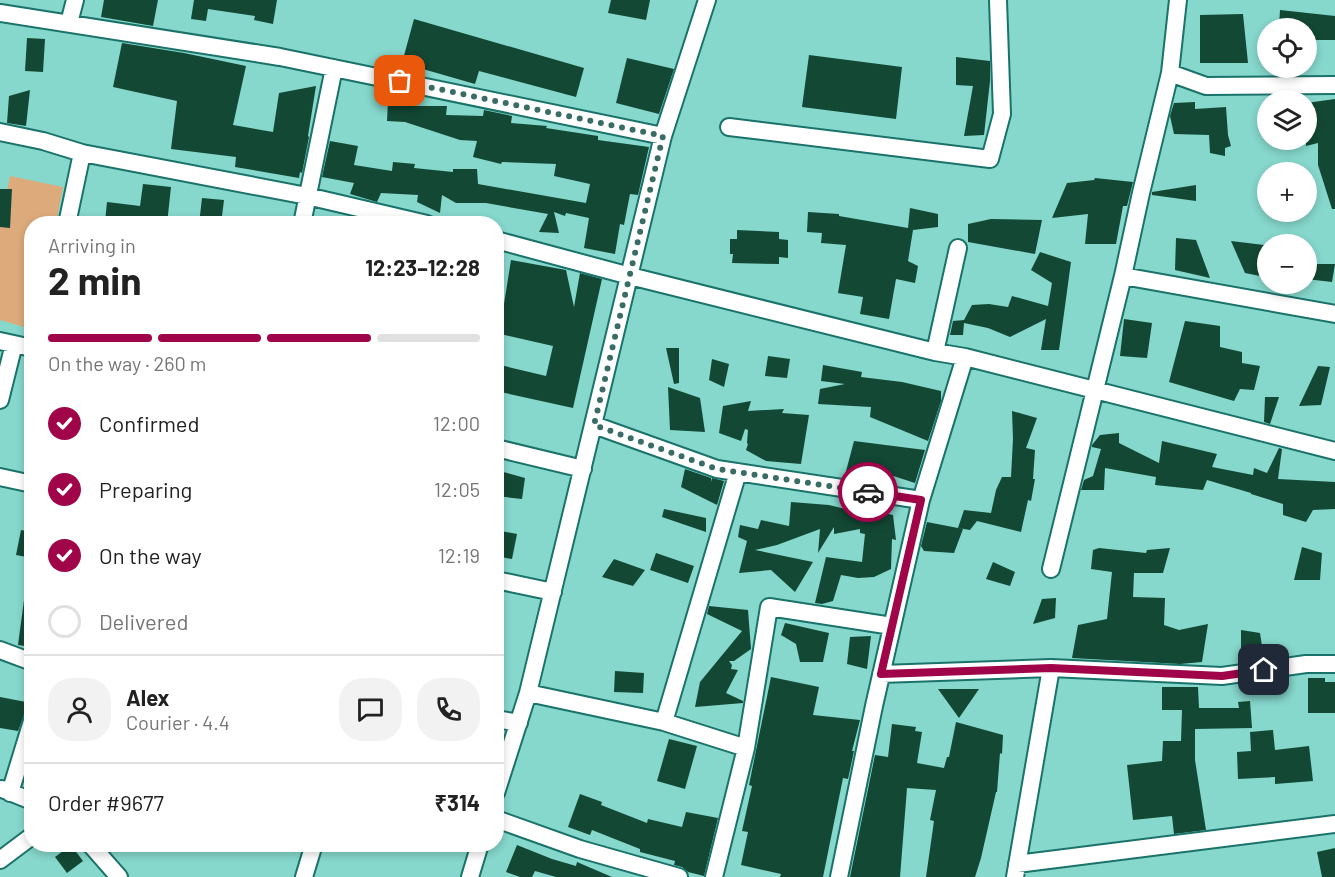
<!DOCTYPE html>
<meta charset="utf-8">
<style>
:root{--surface:#fff;--page:#f2f2f2;--text:#222;--muted:#767676;--line:#e0e0e0;--accent:#a0054a}
body{margin:0;font-family:Barlow,sans-serif;background:var(--page);color:var(--text);height:100vh;display:flex;flex-direction:column;font-size:22px;white-space:nowrap}
*{box-sizing:border-box;margin:0}
p{font-size:20px;color:var(--muted)}
.icon{flex:none;width:33px;height:33px;fill:none;stroke:currentColor;stroke-width:2;stroke-linecap:round;stroke-linejoin:round}
.map{position:relative;flex:1;overflow:hidden}
.sheet{position:absolute;left:24px;top:216px;width:480px;height:636px;display:flex;flex-direction:column;background:var(--surface);border-radius:24px;box-shadow:0 3px 9px #0003}
.sheet>*{flex:none}
.buttons{position:absolute;left:1257px;top:18px;display:grid;gap:12px}
.buttons a{display:grid;place-items:center;width:60px;height:60px;border-radius:50%;background:var(--surface);box-shadow:0 3px 9px #0003;font-size:30px}
.pin{position:absolute;display:grid;place-items:center;width:51px;height:51px;color:#fff;margin:-26px;border-radius:12px;box-shadow:0 3px 9px #0006}
.courier{position:absolute;display:grid;place-items:center;width:60px;height:60px;margin:-30px;border:4px solid #a0054a;border-radius:50%;background:#fff;color:#222;box-shadow:0 2px 8px #0007}
.headline em{font-style:normal;font-weight:700}
.headline div{display:flex;flex-direction:column-reverse}
.headline{display:flex;align-items:center;justify-content:space-between;height:102px;padding:0 24px}
h1{font-size:39px;font-weight:700;line-height:45px}
.bar{display:grid;grid-template-columns:repeat(4,1fr);gap:9px 6px;align-content:center;height:72px;padding:0 24px}
.bar i{height:8px;border-radius:4px;background:var(--line)}
.bar .on{background:var(--accent)}
.bar p{grid-column:span 4}
.line{display:flex;align-items:center;gap:15px;padding:0 24px;border-top:2px solid var(--line)}
.line div{flex:1}
.round{display:grid;place-items:center;flex:none;width:63px;height:63px;border-radius:24px;background:var(--page)}
ol{padding:0 24px;list-style:none}
li{display:flex;align-items:center;gap:18px;height:66px}
li p{margin-inline-start:auto}
li .icon{padding:6px;border-radius:50%;background:var(--accent);color:#fff;stroke-width:4}
li:last-child{color:var(--muted)}
li i{width:33px;height:33px;border:3px solid var(--line);border-radius:50%}
.map>svg:first-child{display:block}
.green{fill:#ddab7b}
.building{fill:#134834}
.lines{fill:none;stroke-linecap:round;stroke-linejoin:round}
.street-casing{stroke:#1a736a;stroke-width:20}
.street{stroke:#fff;stroke-width:16}
.done{stroke:#3a6c66;stroke-width:6;stroke-dasharray:0 10.8}
.route{stroke:#a0054a;stroke-width:8}
</style>
<div class="map">
<svg width="1335" height="877" viewBox="0 0 1335 877">
<rect width="100%" height="100%" fill="#86d7cc"/>
<!-- green -->
<path class="green" d="M10,176L63,187L56,223L32,224L31,329L0,320V227Z"/>
<!-- building -->
<path class="building" d="M104,0H158L153,26L101,17Z
M194,0H277L273,24L254,20L255,16L208,9L206,21L191,19Z
M611,0H650L646,20L608,13Z
M1280,10L1335,16V40H1306V28H1279Z
M1243,14L1248,63H1200V15Z
M414,19L584,68L576,97L479,71L475,84L402,63Z
M27,38L45,39L43,72L25,71Z
M122,43L184,53L246,66L233,125L273,132L279,93L316,86L308,136L309,137L302,173L300,172L299,178L235,167L236,157L171,149L177,101L113,87Z
M809,55L902,67L896,119L802,107Z
M956,57L990,61V81L984,135L964,136L973,86L956,85Z
M627,58L674,69L659,114L616,103Z
M30,90L26,126L7,123L9,96Z
M1335,99V209H1332L1318,165V143L1306,146V103Z
M388,101H406L405,106H447L446,115L483,116L484,110L512,116L511,123L547,126L546,128L598,136V140L649,147L638,195L630,194L624,225L620,224L615,254L584,248L589,218L566,213L565,216L554,212L559,233L539,232L548,214L486,203H456L442,195L440,213L417,202L418,195L381,193L377,202L350,194L354,183L322,177L330,141L358,146L354,165L392,171L393,162L415,164L414,168L453,172V169H477L478,184L586,203L590,184L554,176L556,164L502,162L501,164L473,157L477,141L460,140L405,122L387,121Z
M1195,102V109L1226,107L1228,135L1231,146L1225,148V156L1210,153L1209,135L1174,134L1170,116L1174,103Z
M1095,178L1133,182L1127,206H1123L1116,244H1085L1088,214L1052,218L1067,183L1094,180Z
M143,184L171,187L167,224H121L105,222L107,202L140,206Z
M1196,185V201L1152,195V192Z
M0,189H12L10,228L0,227Z
M202,198L224,200L221,224H199Z
M910,208L938,214V227L913,230L908,261L918,266L915,283L896,279L889,319L860,314L863,297L838,293L846,245L821,243L822,233L807,232L808,212L839,214V216L908,228Z
M991,219L1042,220L1035,254L968,242V224Z
M737,230L779,232V239L788,240V258L779,257V264L732,263L733,254H730V239H737Z
M1176,238L1196,240L1210,278L1175,270Z
M1231,241L1264,245L1260,276L1245,273Z
M1040,252L1071,262L1059,350H1041L1046,319L1010,337L988,328L964,323L963,335H950L953,321L964,320L972,305L989,304L1008,307L1012,296L1048,306L1052,283L1031,270Z
M511,260L566,270L574,307L580,273L602,279L573,408L496,391V364L546,376L553,346L496,333V302L504,304Z
M1308,264H1335L1332,282L1306,279Z
M1124,319L1152,323L1147,358L1120,356Z
M1185,321L1220,326V347L1242,352V363L1260,366L1254,390L1240,389L1234,401L1169,382Z
M666,348H679V383L674,384Z
M768,356L790,359L787,378L765,376Z
M712,359L729,364L724,387L709,380Z
M823,365L862,372L861,377L902,382L941,391V401L928,441L870,417L871,407L818,404L820,389L845,384L821,381Z
M1318,366L1330,367L1321,405L1299,406Z
M668,387L700,398L705,432L670,430Z
M1265,397H1279L1270,424L1264,422Z
M751,401L748,411L784,409L782,413L809,415L801,464L766,461L746,450L748,444L747,443L748,430L745,429L741,441L719,433L723,406Z
M1012,411L1037,418L1026,448L1035,450L1033,479H1035L1031,501L1028,500L1021,532L977,521L970,530L958,528L964,510L991,513L996,490L1002,477H1011L1013,439Z
M1119,433V443L1159,463L1162,441L1217,454L1212,467L1253,475L1254,468L1267,473L1279,448L1282,449L1278,479L1335,482V509L1313,510L1306,522L1283,515V504L1251,494V493L1207,480L1203,490L1155,485L1156,477L1105,468L1104,490H1081L1084,480L1093,476L1101,449L1092,447V445L1100,435Z
M854,441L925,450L915,483L884,473L882,483L859,480L845,475Z
M685,469L711,478L712,482V478L724,481L717,505L681,487Z
M496,470L525,478L522,499L496,496Z
M791,502L829,505L858,512V507L893,515L896,540L892,539L891,569L874,577L858,578L841,575L833,601L822,604L815,603L826,557L862,562L865,534L860,533V529L834,534V527L818,553L820,529L777,545L755,550L813,562L795,592L771,570L739,573L747,541L738,537L740,525L758,529L761,520L789,526Z
M664,509L706,518V532L662,517Z
M927,522L963,529L954,553L924,551L921,546Z
M21,530L32,532V558L16,555Z
M496,530L517,534L512,559L496,556Z
M1302,547L1322,553L1320,580H1294Z
M1099,548L1146,553L1147,550L1170,548L1163,573H1134L1133,597L1165,598L1164,625L1179,630L1208,624L1202,662L1180,664L1072,658L1078,625L1107,619L1112,572L1091,569L1093,550Z
M656,553L694,566L688,583L650,570Z
M614,559L645,570L633,586L602,577Z
M993,562L1015,572L1010,586L986,579Z
M1056,598L1055,618L1033,624L1042,599Z
M24,600L32,601V647L18,645Z
M709,606L748,610L751,649L734,661H729L732,665L731,669L738,670L726,693L743,701V703L695,707L700,682L742,631L707,614Z
M785,623L829,633L823,662H800L796,644L781,635Z
M1241,630L1260,633L1264,659L1241,660Z
M871,636L867,669L847,664L850,637Z
M615,671L644,673L643,693L614,692Z
M771,677L819,687L813,715L860,720L852,751H854L848,779L843,778L823,877H780L781,874L741,865L748,832L742,831L752,786L749,785Z
M1308,678H1325V682H1335V713H1308Z
M1162,687H1198L1199,708H1239L1238,702L1250,701L1252,728L1195,729V760L1206,830L1174,834L1172,816L1133,820L1127,765L1162,761L1163,741H1181L1182,710H1162Z
M938,689H979L959,718Z
M0,697L26,702L24,715L18,731L0,728Z
M956,722L1003,735L1002,754L1000,753L997,792H996L981,858L975,877H926L934,821L930,820L936,790L907,788L900,877H850L875,755L888,757L892,724L916,727L915,731L922,732L917,763L944,768L947,757H949Z
M1273,730L1275,750L1309,746L1313,781L1275,784V777L1238,779L1237,752L1251,751L1250,732Z
M669,739L697,746L685,789L657,781Z
M580,794L602,802L601,805L647,823L648,819L682,827L686,812L718,818L704,876L688,872L682,867L674,865L675,861L640,852V849L592,830L590,835L568,827Z
M71,845L83,861L67,873L55,857Z
M517,845L552,859L576,866L577,862L612,877H556L535,871L532,877H520L506,872Z
M1335,848V877H1322L1317,852Z"/>
<g class="lines">
<!-- street casing -->
<g class="street-casing">
<path id="street" d="M0,13L280,57L663,136L528,693L496,793
M69,23L75,0
M1170,73L1206,86L1335,85
M729,127L990,159L1002,114L998,0
M0,132L43,141L82,153L307,196L427,224
M663,136L707,0
M67,224L82,153
M302,224L334,68
M496,240L630,276L935,352L965,357L1335,451
M1123,276L1335,314
M0,341L32,348
M935,352L958,248
M0,400L14,344
M594,425L717,469L921,500L965,357
M496,448L583,469
M0,477L32,484
M1051,569L1123,276L1141,193L1170,73L1178,0
M496,580L553,592
M0,650L32,662
M881,674L1051,668L1222,676L1306,664H1335
M528,693L664,722L746,748
M496,719L519,723
M664,722L738,472
M2,789L32,801
M10,793L32,721
M496,819L580,849L679,877
M90,844L119,877
M0,860L32,836
M1017,864L1335,824
M304,877L314,844
M470,877L480,844
M714,877L746,748L769,607L892,626
M839,877L874,706L921,500
M1015,877L1051,668"/>
</g>
<!-- street -->
<use href="#street" class="street"/>
</g>
<g class="lines">
<!-- done -->
<path class="done" d="M400,81L663,136L594,425L717,469L868,492"/>
<!-- route -->
<path class="route" d="M868,492L921,500L881,674L1051,668L1222,676L1264,670"/>
</g>
</svg>
<div class="buttons">
<a><svg class="icon" aria-label="locate" viewBox="0 0 24 24"><circle cx="12" cy="12" r="6"/><path d="M12 2v4M12 18v4M2 12h4M18 12h4"/></svg></a>
<a><svg class="icon" aria-label="layers" viewBox="0 0 24 24"><path d="M12 4l9 5-9 5-9-5zM3 14l9 5 9-5"/></svg></a>
<a>+</a>
<a>−</a>
</div>
<div class="pin" style="left:400px;top:81px;background:#ea580c"><svg class="icon" aria-label="bag" viewBox="0 0 24 24"><path d="M5 8h14l-1 12H6zM9 8a3 3 0 0 1 6 0"/></svg></div>
<div class="pin" style="left:1264px;top:670px;background:#1f2937"><svg class="icon" aria-label="home" viewBox="0 0 24 24"><path d="M3 11l9-7 9 7M6 9v11h12V9"/></svg></div>
<div class="courier" style="left:868px;top:492px"><svg class="icon" aria-label="car" viewBox="0 0 24 24"><path d="M5 17H2v-5l4-1 3-4h7l3 4 3 1v5h-3M9 17h6M6 11h13"/><circle cx="7" cy="17" r="2"/><circle cx="17" cy="17" r="2"/></svg></div>
<section class="sheet">
<div class="headline"><div><h1>2 min</h1><p>Arriving in</p></div><em>12:23–12:28</em></div>
<div class="bar"><i class="on"></i><i class="on"></i><i class="on"></i><i></i><p>On the way · 260 m</p></div>
<ol>
<li><svg class="icon" aria-label="check" viewBox="0 0 24 24"><path d="M5 12l5 5 9-10"/></svg>Confirmed<p>12:00</p></li>
<li><svg class="icon" aria-label="check" viewBox="0 0 24 24"><path d="M5 12l5 5 9-10"/></svg>Preparing<p>12:05</p></li>
<li><svg class="icon" aria-label="check" viewBox="0 0 24 24"><path d="M5 12l5 5 9-10"/></svg>On the way<p>12:19</p></li>
<li><i></i>Delivered</li>
</ol>
<div class="line" style="height:108px"><a class="round"><svg class="icon" aria-label="person" viewBox="0 0 24 24"><circle cx="12" cy="8" r="4"/><path d="M4 21q1-7 8-7t8 7"/></svg></a><div><b>Alex</b><p>Courier · 4.4</p></div><a class="round"><svg class="icon" aria-label="chat" viewBox="0 0 24 24"><path d="M4 5h16v11H9l-5 4z"/></svg></a><a class="round"><svg class="icon" aria-label="phone" viewBox="0 0 24 24"><path d="M5 4h4l2 5-3 2q2 4 5 5l2-3 5 2v4C11 20 4 13 5 4z"/></svg></a></div>
<div class="line" style="height:78px"><div>Order #9677</div><b>₹314</b></div>
</section>
</div>
